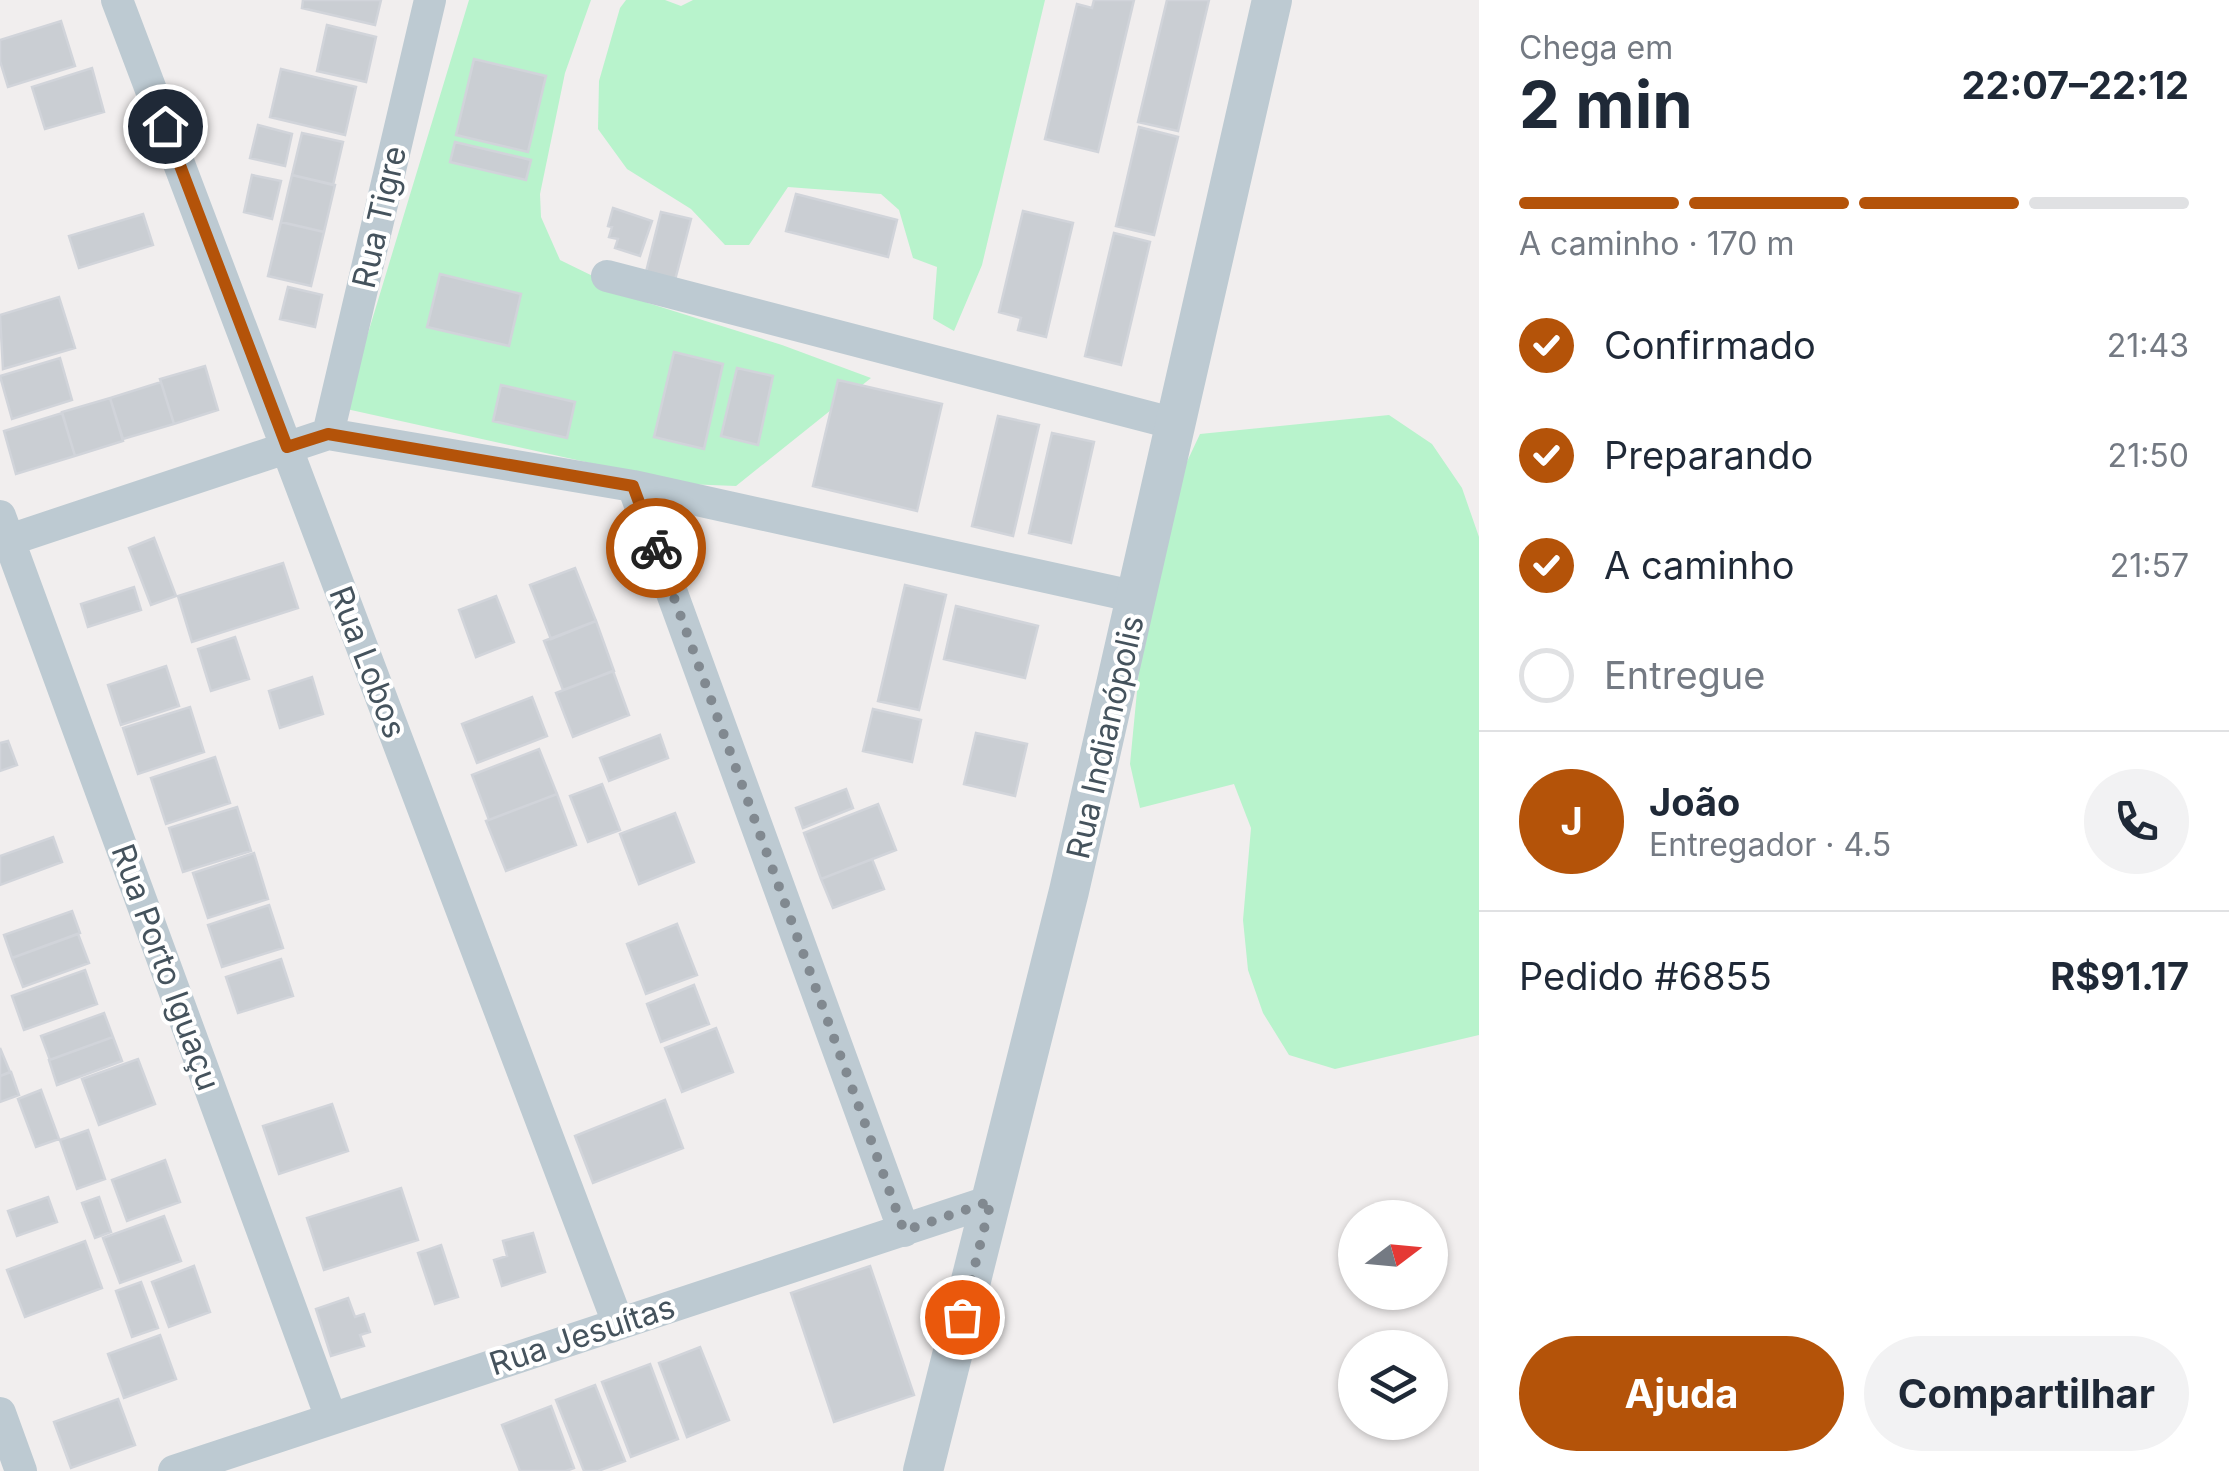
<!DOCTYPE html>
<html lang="pt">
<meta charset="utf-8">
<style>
:root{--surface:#fff;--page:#f2f2f3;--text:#1f2937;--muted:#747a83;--line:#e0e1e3;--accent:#b45309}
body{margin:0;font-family:Inter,sans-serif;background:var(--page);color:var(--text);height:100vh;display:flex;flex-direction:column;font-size:38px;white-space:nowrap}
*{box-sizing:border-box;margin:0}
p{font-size:32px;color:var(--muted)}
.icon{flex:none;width:55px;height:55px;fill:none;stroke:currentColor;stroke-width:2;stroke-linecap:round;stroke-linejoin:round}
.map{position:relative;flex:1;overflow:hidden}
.details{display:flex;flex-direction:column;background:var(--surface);width:750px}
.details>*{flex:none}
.needle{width:65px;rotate:74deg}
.fabs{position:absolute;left:1338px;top:1200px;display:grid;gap:20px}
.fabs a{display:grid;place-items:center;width:110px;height:110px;border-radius:50%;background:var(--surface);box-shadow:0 2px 8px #0004;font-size:50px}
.pin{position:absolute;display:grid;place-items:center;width:85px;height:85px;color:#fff;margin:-42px;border:5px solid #fff;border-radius:50%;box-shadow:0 2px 10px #0007}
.courier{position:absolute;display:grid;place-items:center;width:100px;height:100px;margin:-50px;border:8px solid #b45309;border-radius:50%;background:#fff;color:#222;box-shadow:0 2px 12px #0007}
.overview em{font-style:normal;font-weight:700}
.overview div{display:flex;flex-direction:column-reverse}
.overview{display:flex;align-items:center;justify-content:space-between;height:170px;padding:0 40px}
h1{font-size:65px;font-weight:700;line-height:75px}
.bar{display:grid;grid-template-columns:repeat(4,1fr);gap:15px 10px;align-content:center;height:120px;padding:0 40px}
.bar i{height:12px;border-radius:8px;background:var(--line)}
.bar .current{background:var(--accent)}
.bar p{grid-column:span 4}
.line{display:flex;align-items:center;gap:25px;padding:0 40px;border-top:2px solid var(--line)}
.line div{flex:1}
.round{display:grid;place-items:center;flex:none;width:105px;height:105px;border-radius:52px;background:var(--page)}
ol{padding:0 40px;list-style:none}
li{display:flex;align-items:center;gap:30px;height:110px}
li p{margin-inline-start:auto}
li .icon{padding:10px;border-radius:50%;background:var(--accent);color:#fff;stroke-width:4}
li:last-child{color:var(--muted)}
li i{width:55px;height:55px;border:5px solid var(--line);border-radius:50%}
.primary-button{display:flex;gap:20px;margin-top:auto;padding:20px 40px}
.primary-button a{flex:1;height:115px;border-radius:60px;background:var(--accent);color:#fff;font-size:40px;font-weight:700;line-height:115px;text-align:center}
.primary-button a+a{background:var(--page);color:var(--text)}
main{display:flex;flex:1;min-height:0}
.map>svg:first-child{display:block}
.green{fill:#b8f3cc}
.building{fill:#caced3;stroke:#d1d4da;stroke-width:2.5}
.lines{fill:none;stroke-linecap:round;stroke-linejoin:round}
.minor{stroke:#bdcad2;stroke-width:32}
.tertiary{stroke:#bdcad2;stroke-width:40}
.done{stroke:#818990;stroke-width:10;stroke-dasharray:0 18}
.route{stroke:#b45309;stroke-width:12}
.labels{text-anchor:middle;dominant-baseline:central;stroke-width:8;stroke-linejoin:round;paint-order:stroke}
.street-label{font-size:32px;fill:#45535d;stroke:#fff}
</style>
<main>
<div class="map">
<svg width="1479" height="1471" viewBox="0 0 1479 1471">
<rect width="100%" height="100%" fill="#f1eeee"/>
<!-- green -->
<path class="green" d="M469,0H591L565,73L540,194L541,217L560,260L648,303L782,345L871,378L736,486L685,484L342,408L369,330Z
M626,0H665L681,6L693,0H1045L982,265L954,331L933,319L937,267L913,258L899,210L881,194L788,187L749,245H725L691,209L627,169L598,129L599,81L620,8Z
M1389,415L1432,444L1462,488L1479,537V1035L1335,1069L1289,1055L1263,1013L1248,970L1243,920L1251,828L1234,784L1140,808L1130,764L1144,619L1176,485L1200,434Z"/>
<!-- building -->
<path class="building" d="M303,0H381L375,25L302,8Z
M1094,0H1134L1098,152L1045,139L1077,4L1092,8Z
M1167,0H1209L1178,131L1138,122Z
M61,21L75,66L8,87L0,61V40Z
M327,25L376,37L366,82L317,71Z
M474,59L546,76L528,152L456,135Z
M92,68L104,112L45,129L32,87Z
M281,69L356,87L345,135L270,117Z
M258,125L292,134L285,166L250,158Z
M1139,127L1178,137L1154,235L1116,226Z
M302,133L343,142L333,185L292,175Z
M455,142L531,160L526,180L450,162Z
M252,175L281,181L272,219L244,212Z
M292,175L335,185L324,232L281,222Z
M796,194L897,220L888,257L786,231Z
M613,208L652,221L640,256L615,248L618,239L609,237L612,227L608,226Z
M1023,211L1073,223L1046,337L1018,330L1021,318L999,312Z
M661,212L691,219L675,280L646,272Z
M143,214L153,245L79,268L69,236Z
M281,222L324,232L311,286L268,276Z
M1114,233L1150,242L1121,365L1085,356Z
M440,274L521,294L509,346L427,327Z
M288,287L322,295L315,327L280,319Z
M59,297L75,348L3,369L0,315Z
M674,352L723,364L704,449L654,437Z
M60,358L72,400L12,419L0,376Z
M205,366L218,410L174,424L160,379Z
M737,368L773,376L758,445L721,436Z
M838,380L942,404L917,511L813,486Z
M161,382L174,424L123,439L110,398Z
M501,385L575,402L567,438L493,421Z
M110,398L123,441L75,456L62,412Z
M62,413L75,456L16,474L4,431Z
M998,416L1039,425L1013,536L972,526Z
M1052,433L1094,442L1071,543L1029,533Z
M154,538L176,596L151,605L129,548Z
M283,563L298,608L192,642L178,596Z
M575,568L596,621L551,639L530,585Z
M905,585L946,595L919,710L878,701Z
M134,587L141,610L88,627L81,604Z
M496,596L514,642L476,657L459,610Z
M956,606L1038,626L1025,678L944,659Z
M596,621L614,671L563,690L544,641Z
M235,637L249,679L211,691L198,649Z
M166,666L179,706L121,725L108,685Z
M613,671L629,715L573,737L556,693Z
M312,677L323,714L280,728L269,691Z
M532,697L547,736L477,763L462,724Z
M190,707L204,752L138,774L123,728Z
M873,709L921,720L912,762L863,751Z
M976,733L1027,744L1015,796L964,784Z
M660,735L668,758L609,781L600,758Z
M8,741L17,765L0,771V743Z
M539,749L557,794L489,820L472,775Z
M215,757L230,803L166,824L151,778Z
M602,784L620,830L588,842L570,796Z
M846,789L853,808L803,828L796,808Z
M557,794L576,845L506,871L486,821Z
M878,804L896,850L821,879L804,833Z
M237,807L251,851L183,872L169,828Z
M675,813L694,862L639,884L620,834Z
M53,837L62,862L0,885V856Z
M254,853L268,899L208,918L193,873Z
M872,859L884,889L833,908L821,879Z
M269,905L283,948L222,967L208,925Z
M72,911L80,933L12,958L4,935Z
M677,924L697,975L646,994L627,944Z
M78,934L89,963L23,987L12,958Z
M281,959L293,996L238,1013L226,977Z
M85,970L97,1004L24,1030L12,996Z
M694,985L709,1024L661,1042L647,1004Z
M104,1013L113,1037L50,1060L41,1036Z
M716,1028L733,1072L682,1092L665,1048Z
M113,1037L122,1061L57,1085L49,1060Z
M0,1048L10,1072L0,1076Z
M138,1059L155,1104L99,1125L82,1079Z
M11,1072L19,1095L0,1102V1076Z
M41,1090L59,1139L36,1147L18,1099Z
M665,1100L683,1148L593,1183L575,1136Z
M332,1104L348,1151L279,1174L263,1126Z
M88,1130L105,1179L77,1189L60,1140Z
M165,1160L180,1202L127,1221L112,1180Z
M401,1188L418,1240L324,1270L307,1218Z
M48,1197L57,1222L17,1236L8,1211Z
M99,1197L111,1232L95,1238L82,1203Z
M164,1216L181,1261L120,1283L103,1238Z
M533,1233L545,1272L502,1286L494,1260L507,1256L503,1241Z
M85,1241L102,1288L25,1317L7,1270Z
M441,1245L458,1297L435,1304L418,1253Z
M194,1266L210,1312L169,1327L152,1282Z
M870,1266L914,1395L834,1422L791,1293Z
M141,1282L158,1328L132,1337L116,1291Z
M348,1298L355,1317L364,1314L370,1332L360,1335L364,1346L331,1356L316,1309Z
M160,1335L176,1379L124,1398L108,1354Z
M700,1347L729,1420L687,1437L659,1363Z
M650,1364L678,1439L631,1457L602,1382Z
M595,1385L625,1461L598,1471H584L556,1400Z
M118,1399L135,1445L71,1468L54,1422Z
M551,1406L574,1468L566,1471H520L502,1425Z"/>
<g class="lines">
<!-- minor -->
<path class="minor" d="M117,0L618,1323
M607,276L1176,424
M328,434L430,0
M633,486L904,1231
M0,516L331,1418
M0,543L328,434L633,486L1137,597
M0,1413L21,1471
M174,1471L991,1201"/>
<!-- tertiary -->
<path class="tertiary" d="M923,1471L1069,891L1272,0"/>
</g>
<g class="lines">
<!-- done -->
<path class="done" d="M656,548L904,1231L991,1201L962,1317"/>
<!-- route -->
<path class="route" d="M165,126L287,447L328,434L633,486L656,548"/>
</g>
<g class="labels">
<!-- street labels -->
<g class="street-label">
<text transform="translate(379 217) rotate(-77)">Rua Tigre</text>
<text transform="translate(368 662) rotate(69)">Rua Lobos</text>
<text transform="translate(1105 737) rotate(-77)">Rua Indianópolis</text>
<text transform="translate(166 967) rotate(70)">Rua Porto Iguaçu</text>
<text transform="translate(582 1335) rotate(-18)">Rua Jesuítas</text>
</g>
</g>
</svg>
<div class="fabs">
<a><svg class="needle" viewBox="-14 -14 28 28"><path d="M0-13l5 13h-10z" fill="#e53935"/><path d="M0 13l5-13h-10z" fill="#747a83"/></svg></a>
<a><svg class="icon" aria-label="layers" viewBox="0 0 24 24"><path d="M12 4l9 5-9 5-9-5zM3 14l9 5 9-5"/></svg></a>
</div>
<div class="pin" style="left:962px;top:1317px;background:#ea580c"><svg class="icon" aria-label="bag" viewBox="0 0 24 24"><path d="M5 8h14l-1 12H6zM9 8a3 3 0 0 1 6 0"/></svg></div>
<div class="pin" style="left:165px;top:126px;background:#1f2937"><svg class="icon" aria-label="home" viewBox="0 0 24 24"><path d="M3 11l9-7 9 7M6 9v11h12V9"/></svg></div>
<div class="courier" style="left:656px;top:548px"><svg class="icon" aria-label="bike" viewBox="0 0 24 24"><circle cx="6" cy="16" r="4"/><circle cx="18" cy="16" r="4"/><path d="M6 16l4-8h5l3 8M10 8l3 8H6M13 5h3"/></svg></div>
</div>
<section class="details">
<div class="overview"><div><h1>2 min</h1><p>Chega em</p></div><em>22:07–22:12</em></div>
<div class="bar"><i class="current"></i><i class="current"></i><i class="current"></i><i></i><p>A caminho · 170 m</p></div>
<ol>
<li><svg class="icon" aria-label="check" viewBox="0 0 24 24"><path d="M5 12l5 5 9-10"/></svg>Confirmado<p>21:43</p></li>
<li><svg class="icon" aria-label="check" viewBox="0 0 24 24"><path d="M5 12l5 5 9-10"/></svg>Preparando<p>21:50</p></li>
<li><svg class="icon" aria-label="check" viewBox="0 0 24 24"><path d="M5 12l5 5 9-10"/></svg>A caminho<p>21:57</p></li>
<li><i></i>Entregue</li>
</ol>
<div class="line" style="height:180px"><b class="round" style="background:var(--accent);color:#fff">J</b><div><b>João</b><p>Entregador · 4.5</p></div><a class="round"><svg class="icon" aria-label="phone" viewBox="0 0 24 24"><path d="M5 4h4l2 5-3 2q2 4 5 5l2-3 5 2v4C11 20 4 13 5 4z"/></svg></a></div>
<div class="line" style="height:130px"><div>Pedido #6855</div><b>R$91.17</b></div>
<div class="primary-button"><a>Ajuda</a><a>Compartilhar</a></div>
</section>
</main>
